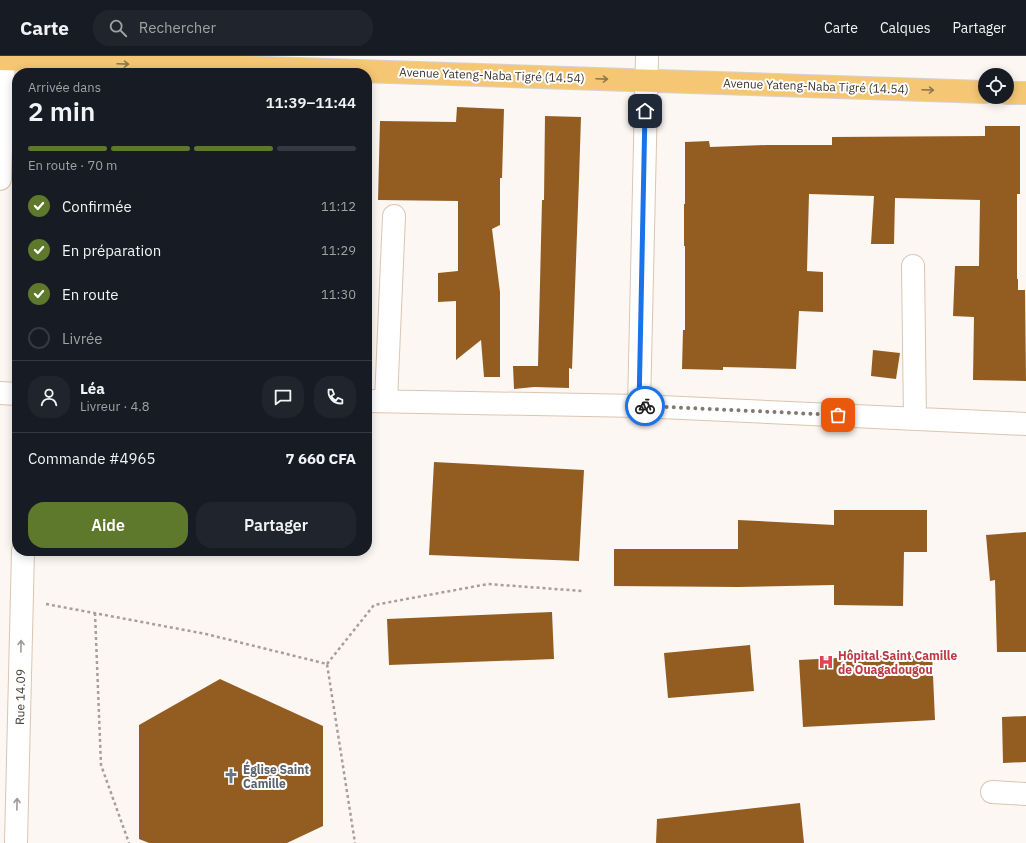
<!DOCTYPE html>
<html lang="fr">
<meta charset="utf-8">
<style>
:root{--surface:#171b24;--page:#20242c;--text:#f1f3f6;--muted:#9ea1a6;--line:#363941;--accent:#5e782c}
body{margin:0;font-family:"IBM Plex Sans",sans-serif;background:var(--page);color:var(--text);height:100vh;display:flex;flex-direction:column;font-size:15px;white-space:nowrap}
*{box-sizing:border-box;margin:0}
p{font-size:13px;color:var(--muted)}
.icon{flex:none;width:22px;height:22px;fill:none;stroke:currentColor;stroke-width:2;stroke-linecap:round;stroke-linejoin:round}
.map{position:relative;flex:1;overflow:hidden}
.sheet{position:absolute;left:12px;top:12px;width:360px;height:488px;display:flex;flex-direction:column;background:var(--surface);border-radius:16px;box-shadow:0 2px 10px #0003}
.sheet>*{flex:none}
.fabs{position:absolute;left:978px;top:12px;display:grid;gap:8px}
.fabs a{display:grid;place-items:center;width:36px;height:36px;border-radius:50%;background:var(--surface);box-shadow:0 2px 10px #0003;font-size:20px}
.pin{position:absolute;display:grid;place-items:center;width:34px;height:34px;color:#fff;margin:-17px;border-radius:8px;box-shadow:0 2px 6px #0006}
.courier{position:absolute;display:grid;place-items:center;width:40px;height:40px;margin:-20px;border:3px solid #1a73e8;border-radius:50%;background:#fff;color:#222;box-shadow:0 1px 5px #0007}
.headline em{font-style:normal;font-weight:600}
.headline div{display:flex;flex-direction:column-reverse}
.headline{display:flex;align-items:center;justify-content:space-between;height:68px;padding:0 16px}
h1{font-size:26px;font-weight:600;line-height:30px}
.bar{display:grid;grid-template-columns:repeat(4,1fr);gap:6px 4px;align-content:center;height:48px;padding:0 16px}
.bar i{height:5px;border-radius:3px;background:var(--line)}
.bar .on{background:var(--accent)}
.bar p{grid-column:span 4}
.line{display:flex;align-items:center;gap:10px;padding:0 16px;border-top:1px solid var(--line)}
.line div{flex:1}
.round{display:grid;place-items:center;flex:none;width:42px;height:42px;border-radius:16px;background:var(--page)}
ol{padding:0 16px;list-style:none}
li{display:flex;align-items:center;gap:12px;height:44px}
li p{margin-inline-start:auto}
li .icon{padding:4px;border-radius:50%;background:var(--accent);color:#fff;stroke-width:4}
li:last-child{color:var(--muted)}
li i{width:22px;height:22px;border:2px solid var(--line);border-radius:50%}
.cta{display:flex;gap:8px;margin-top:auto;padding:8px 16px}
.cta a{flex:1;height:46px;border-radius:16px;background:var(--accent);color:#fff;font-size:16px;font-weight:600;line-height:46px;text-align:center}
.cta a+a{background:var(--page);color:var(--text)}
header{display:flex;align-items:center;gap:24px;box-sizing:border-box;height:56px;padding:0 20px;background:var(--surface);border-bottom:1px solid var(--line)}
header strong{font-size:19px}
nav{display:flex;gap:22px;margin-inline-start:auto;font-size:14px}
.search{width:280px;height:36px;background:var(--page);display:flex;align-items:center;gap:10px;box-sizing:border-box;padding:0 14px;border-radius:16px;color:var(--muted);font-size:15px}
.map>svg:first-child{display:block}
.building{fill:#935d22}
.lines{fill:none;stroke-linecap:round;stroke-linejoin:round}
.minor-casing{stroke:#dcc5b0;stroke-width:24}
.major-casing{stroke:#d5d3d1;stroke-width:24}
.path{stroke:#a7a099;stroke-width:2.5;stroke-dasharray:3 3;stroke-linecap:butt}
.minor{stroke:#fff;stroke-width:22}
.major{stroke:#f5c774;stroke-width:22}
.oneway{stroke:#90774c}
.oneway2{stroke:#9e9a96}
.done{stroke:#807971;stroke-width:4;stroke-dasharray:0 7.2}
.route{stroke:#1a73e8;stroke-width:5}
.labels{text-anchor:middle;dominant-baseline:central;stroke-width:4;stroke-linejoin:round;paint-order:stroke}
.street-label{font-size:12px;fill:#3e352c;stroke:#fff}
.health-label{font-size:12px;font-weight:bold;fill:#be3a42;stroke:#fff;text-anchor:start}
.worship-label{font-size:12px;font-weight:bold;fill:#5b616d;stroke:#fff;text-anchor:start}
</style>
<header>
<strong>Carte</strong>
<div class="search"><svg class="icon" aria-label="search" viewBox="0 0 24 24"><circle cx="10" cy="10" r="6"/><path d="M15 15l6 6"/></svg>Rechercher</div>
<nav><a>Carte</a><a>Calques</a><a>Partager</a></nav>
</header>
<div class="map">
<svg width="1026" height="787" viewBox="0 0 1026 787">
<rect width="100%" height="100%" fill="#fcf7f2"/>
<!-- building -->
<path class="building" d="M457,51L504,53L502,122H500V169L492,173L500,236V321H484L481,284L456,304V245L438,246V217L458,215V145L378,144L380,65L456,66Z
M545,60L581,61L579,123L572,313L569,312V332L534,331L514,333L513,310H538L542,144H544Z
M985,70H1020V138H1017V223H1018V234H1025L1026,325L973,324L974,261L953,260L955,210H979L980,144L895,142L894,188H871L874,140L809,138L807,215L823,216V256L799,255L796,313L723,311V314L682,313L683,274H685V190H684V148H685V86L709,85L710,91L767,89H832V81L985,80Z
M873,294L900,297L896,323L871,320Z
M434,406L584,414L579,505L429,499Z
M834,454H927V496H904L903,550L834,549V529L738,531L614,530V493H738V464L834,469Z
M1026,476V596H997L995,524L990,525L986,479Z
M552,556L554,603L389,609L387,563Z
M750,589L754,635L668,642L664,597Z
M932,597L935,664L803,671L799,604Z
M220,623L323,670V770L287,787H149L139,783V669Z
M1026,660V706L1003,707L1002,661Z
M800,747L804,787H656L657,763Z"/>
<g class="lines">
<!-- minor casing -->
<g class="minor-casing">
<path id="minor" d="M0,123L4,0
M913,210L915,363
M0,337L17,338
M367,345L639,350L1026,368
M386,345L394,160
M639,350L647,0
M992,736L1026,738
M16,787L23,495"/>
</g>
<!-- major casing -->
<g class="major-casing">
<path id="major" d="M0,3L985,36
M1007,37H1026"/>
</g>
<!-- path -->
<path class="path" d="M46,548L206,578L327,608L355,787
M95,557L101,709L129,787
M327,608L374,549L488,528L582,535"/>
<!-- minor -->
<use href="#minor" class="minor"/>
<!-- major -->
<use href="#major" class="major"/>
</g>
<!-- one-way arrows -->
<defs><path id="oneway-shaft" d="M-6 0H5M1.5-3L5.5 0L1.5 3" fill="none" stroke-width="1.6" stroke-linecap="round" stroke-linejoin="round"/></defs>
<g class="oneway">
<use href="#oneway-shaft" transform="translate(123 8) rotate(2)"/>
<use href="#oneway-shaft" transform="translate(602 23) rotate(2)"/>
<use href="#oneway-shaft" transform="translate(928 34) rotate(2)"/>
</g>
<g class="oneway2">
<use href="#oneway-shaft" transform="translate(21 590) rotate(-89)"/>
<use href="#oneway-shaft" transform="translate(17 748) rotate(-89)"/>
</g>
<g class="lines">
<!-- done -->
<path class="done" d="M645,350L838,359"/>
<!-- route -->
<path class="route" d="M645,55L639,350H645"/>
</g>
<!-- icons -->
<defs>
<g id="hospital-bare" transform="scale(1.2)"><path d="M-5-5h3v3.5h4V-5h3V5h-3V1.5h-4V5h-3Z" fill="#e0444e" stroke="#fff" stroke-width="2.5" paint-order="stroke"/></g>
<g id="church-bare" transform="scale(1.2)"><path d="M-1.2-6h2.4v3.5h3.3v2.4h-3.3V6h-2.4V-.1h-3.3v-2.4h3.3Z" fill="#6b7280" stroke="#fff" stroke-width="2.5" paint-order="stroke"/></g>
</defs>
<g fill-rule="evenodd">
<use href="#hospital-bare" x="826" y="606"/>
<use href="#church-bare" x="231" y="720"/>
</g>
<g class="labels">
<!-- street labels -->
<g class="street-label">
<text transform="translate(492 19) rotate(2)">Avenue Yateng-Naba Tigré (14.54)</text>
<text transform="translate(816 30) rotate(2)">Avenue Yateng-Naba Tigré (14.54)</text>
<text transform="translate(20 641) rotate(-89)">Rue 14.09</text>
</g>
<!-- health labels -->
<g class="health-label">
<text x="838" y="599">Hôpital Saint Camille<tspan x="838" dy="14">de Ouagadougou</tspan></text>
</g>
<!-- worship labels -->
<g class="worship-label">
<text x="243" y="713">Église Saint<tspan x="243" dy="14">Camille</tspan></text>
</g>
</g>
</svg>
<div class="fabs">
<a><svg class="icon" aria-label="locate" viewBox="0 0 24 24"><circle cx="12" cy="12" r="6"/><path d="M12 2v4M12 18v4M2 12h4M18 12h4"/></svg></a>
</div>
<div class="pin" style="left:838px;top:359px;background:#ea580c"><svg class="icon" aria-label="bag" viewBox="0 0 24 24"><path d="M5 8h14l-1 12H6zM9 8a3 3 0 0 1 6 0"/></svg></div>
<div class="pin" style="left:645px;top:55px;background:#1f2937"><svg class="icon" aria-label="home" viewBox="0 0 24 24"><path d="M3 11l9-7 9 7M6 9v11h12V9"/></svg></div>
<div class="courier" style="left:645px;top:350px"><svg class="icon" aria-label="bike" viewBox="0 0 24 24"><circle cx="6" cy="16" r="4"/><circle cx="18" cy="16" r="4"/><path d="M6 16l4-8h5l3 8M10 8l3 8H6M13 5h3"/></svg></div>
<section class="sheet">
<div class="headline"><div><h1>2 min</h1><p>Arrivée dans</p></div><em>11:39–11:44</em></div>
<div class="bar"><i class="on"></i><i class="on"></i><i class="on"></i><i></i><p>En route · 70 m</p></div>
<ol>
<li><svg class="icon" aria-label="check" viewBox="0 0 24 24"><path d="M5 12l5 5 9-10"/></svg>Confirmée<p>11:12</p></li>
<li><svg class="icon" aria-label="check" viewBox="0 0 24 24"><path d="M5 12l5 5 9-10"/></svg>En préparation<p>11:29</p></li>
<li><svg class="icon" aria-label="check" viewBox="0 0 24 24"><path d="M5 12l5 5 9-10"/></svg>En route<p>11:30</p></li>
<li><i></i>Livrée</li>
</ol>
<div class="line" style="height:72px"><a class="round"><svg class="icon" aria-label="person" viewBox="0 0 24 24"><circle cx="12" cy="8" r="4"/><path d="M4 21q1-7 8-7t8 7"/></svg></a><div><b>Léa</b><p>Livreur · 4.8</p></div><a class="round"><svg class="icon" aria-label="chat" viewBox="0 0 24 24"><path d="M4 5h16v11H9l-5 4z"/></svg></a><a class="round"><svg class="icon" aria-label="phone" viewBox="0 0 24 24"><path d="M5 4h4l2 5-3 2q2 4 5 5l2-3 5 2v4C11 20 4 13 5 4z"/></svg></a></div>
<div class="line" style="height:52px"><div>Commande #4965</div><b>7 660 CFA</b></div>
<div class="cta"><a>Aide</a><a>Partager</a></div>
</section>
</div>
